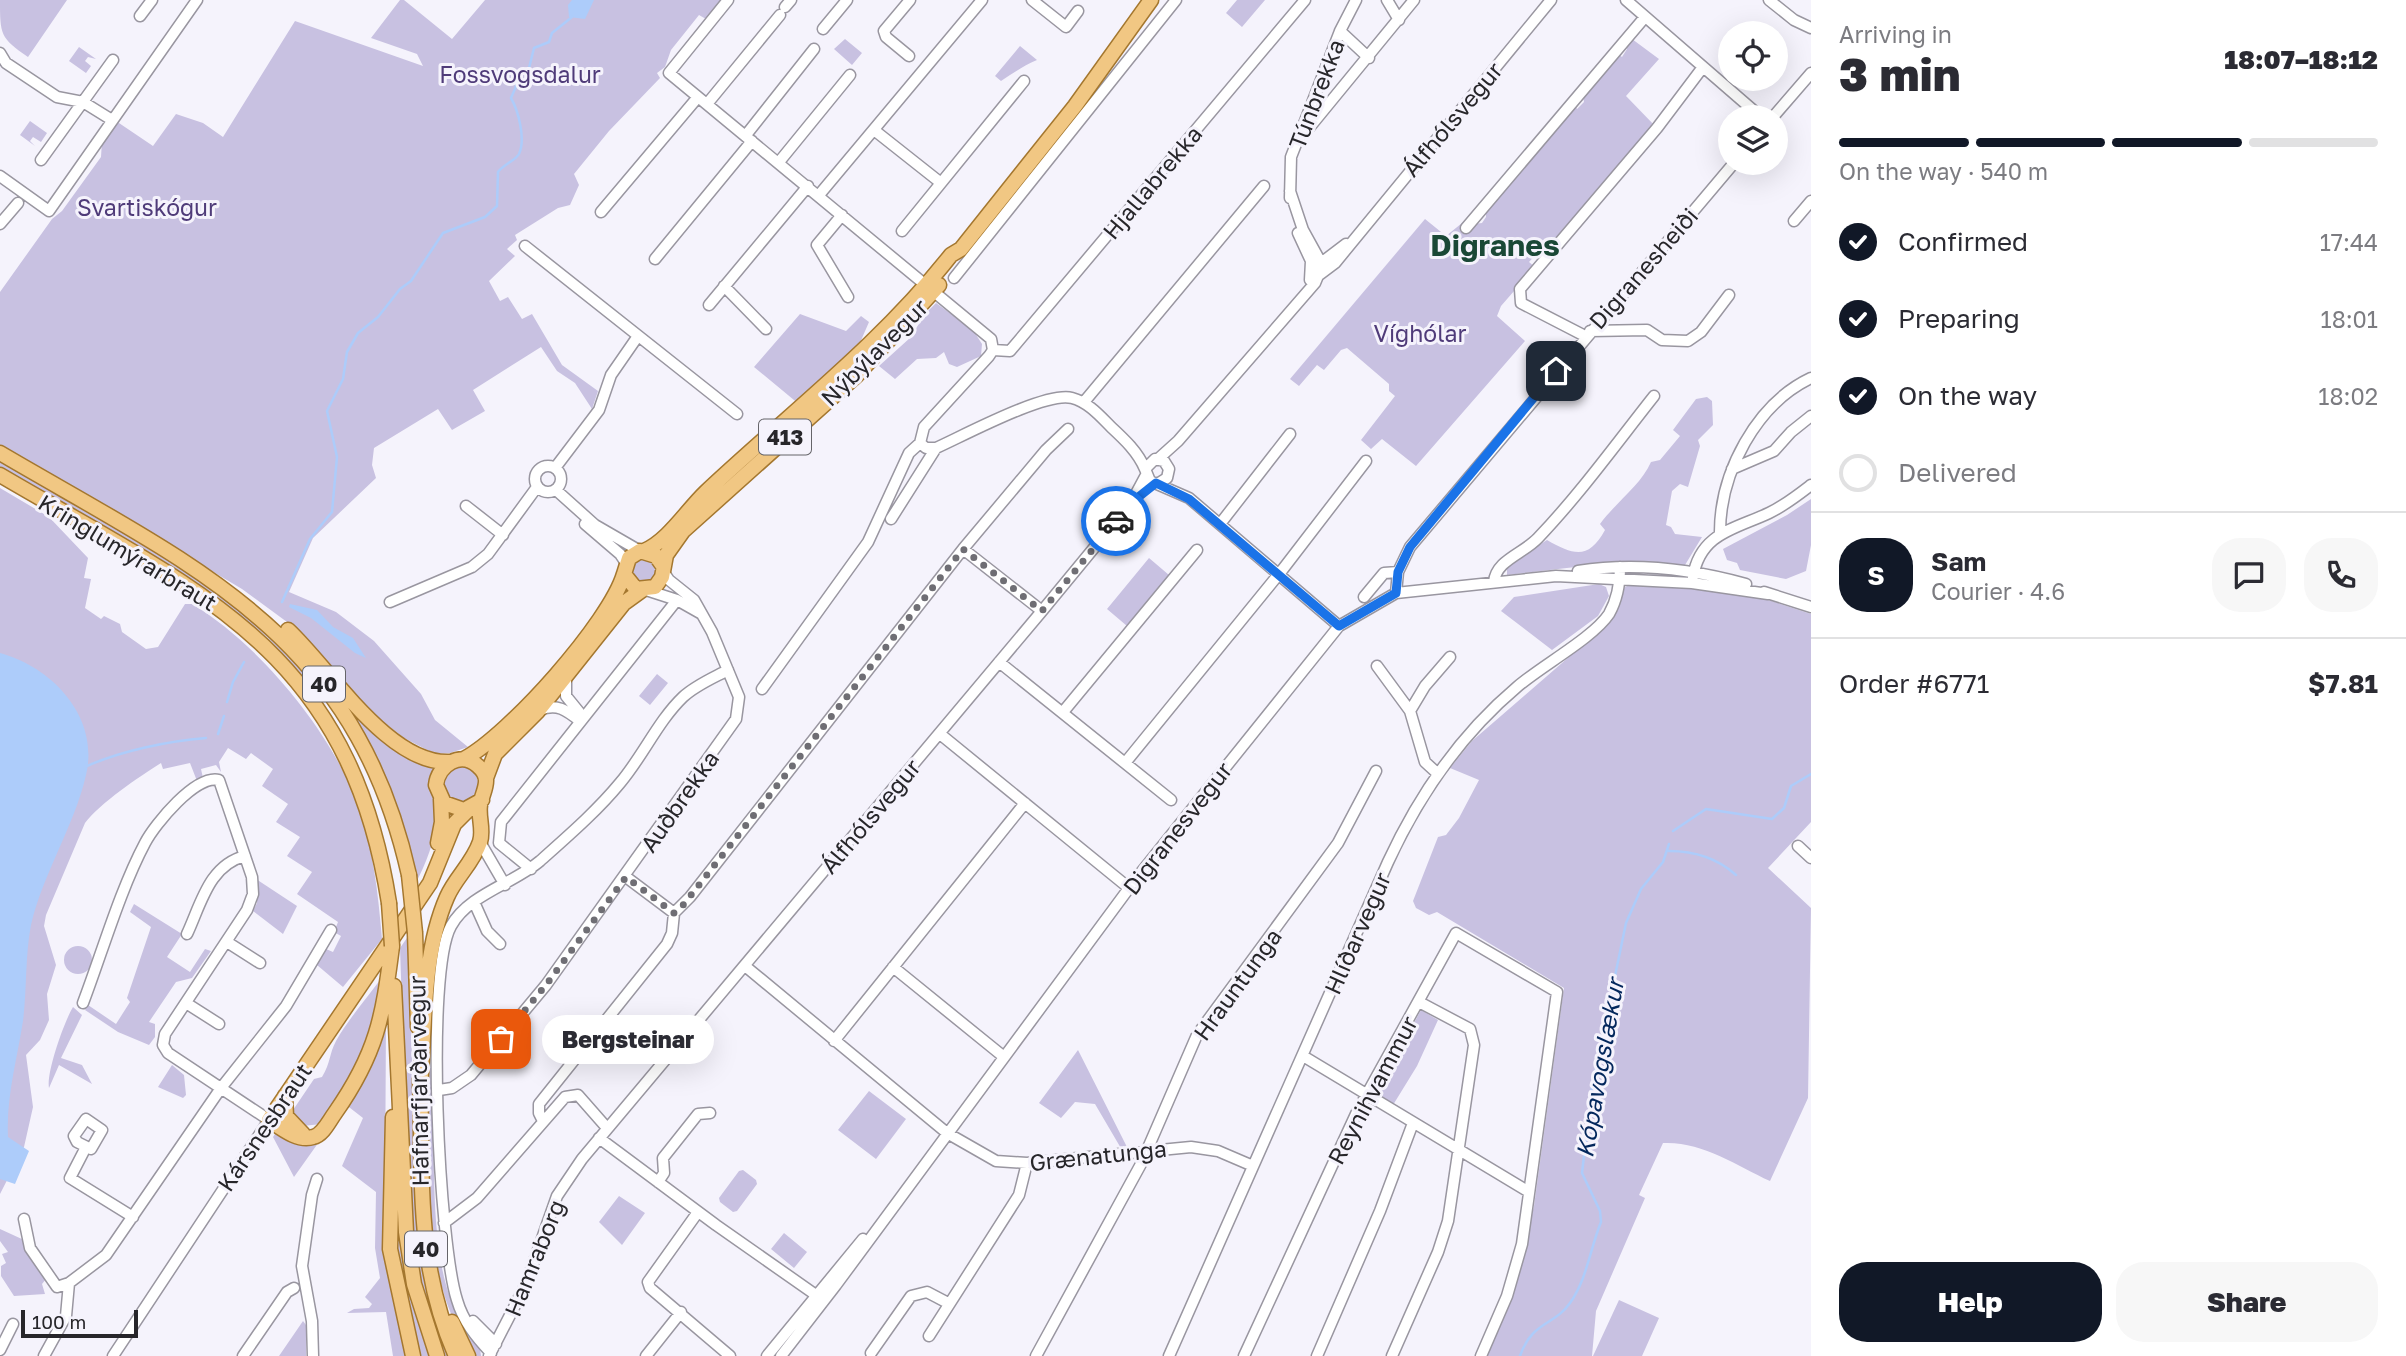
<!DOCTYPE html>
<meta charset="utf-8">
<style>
:root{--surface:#fff;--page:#f7f7f7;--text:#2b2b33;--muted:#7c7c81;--line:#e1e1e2;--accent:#111827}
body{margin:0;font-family:"Golos Text",sans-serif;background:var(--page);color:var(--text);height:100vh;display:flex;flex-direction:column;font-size:26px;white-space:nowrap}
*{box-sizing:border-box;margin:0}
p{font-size:23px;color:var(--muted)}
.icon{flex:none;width:38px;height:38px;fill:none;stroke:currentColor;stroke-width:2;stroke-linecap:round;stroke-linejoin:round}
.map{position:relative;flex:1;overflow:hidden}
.sheet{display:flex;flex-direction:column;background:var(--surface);width:595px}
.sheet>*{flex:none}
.tools{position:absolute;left:1718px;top:21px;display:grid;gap:14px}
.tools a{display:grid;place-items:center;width:70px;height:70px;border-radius:50%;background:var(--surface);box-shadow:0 7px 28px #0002;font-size:35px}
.scale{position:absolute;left:21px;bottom:18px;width:117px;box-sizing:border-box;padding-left:7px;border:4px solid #27262a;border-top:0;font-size:19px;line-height:24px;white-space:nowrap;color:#27262a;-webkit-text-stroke:5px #f5f3fc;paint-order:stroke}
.pin{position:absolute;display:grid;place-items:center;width:60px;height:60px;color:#fff;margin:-30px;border-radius:14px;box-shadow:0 4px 10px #0006}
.courier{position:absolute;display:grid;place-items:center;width:70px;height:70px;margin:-35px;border:5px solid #1a73e8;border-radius:50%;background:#fff;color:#222;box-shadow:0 2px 9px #0007}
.bubble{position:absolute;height:49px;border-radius:24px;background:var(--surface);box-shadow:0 7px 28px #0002;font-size:23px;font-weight:800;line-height:49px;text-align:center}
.head em{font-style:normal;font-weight:800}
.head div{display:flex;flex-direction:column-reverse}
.head{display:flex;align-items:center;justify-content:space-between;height:119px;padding:0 28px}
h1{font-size:46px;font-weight:800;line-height:52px}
.bar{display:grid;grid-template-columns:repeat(4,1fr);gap:10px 7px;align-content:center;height:84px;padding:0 28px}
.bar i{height:9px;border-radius:5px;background:var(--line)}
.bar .on{background:var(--accent)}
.bar p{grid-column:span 4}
.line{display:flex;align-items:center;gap:18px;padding:0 28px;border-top:2px solid var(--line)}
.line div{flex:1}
.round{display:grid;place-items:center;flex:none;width:74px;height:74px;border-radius:28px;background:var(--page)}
ol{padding:0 28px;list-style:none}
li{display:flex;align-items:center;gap:21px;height:77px}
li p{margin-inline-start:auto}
li .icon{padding:7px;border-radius:50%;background:var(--accent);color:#fff;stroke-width:4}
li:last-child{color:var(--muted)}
li i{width:38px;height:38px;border:4px solid var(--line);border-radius:50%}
.primary-button{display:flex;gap:14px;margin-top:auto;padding:14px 28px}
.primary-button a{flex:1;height:80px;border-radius:28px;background:var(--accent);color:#fff;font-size:28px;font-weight:800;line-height:80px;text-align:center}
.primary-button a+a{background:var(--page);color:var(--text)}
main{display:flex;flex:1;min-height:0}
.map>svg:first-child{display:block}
.green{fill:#c8c1e1}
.water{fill:#adccfa}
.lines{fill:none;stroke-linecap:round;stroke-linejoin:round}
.stream{stroke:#adccfa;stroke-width:2.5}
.minor-casing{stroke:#9996a0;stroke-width:13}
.major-casing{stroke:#a4772f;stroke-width:17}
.minor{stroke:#fff;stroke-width:10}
.major{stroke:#f1c783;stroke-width:14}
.major-bridge-casing{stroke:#a4772f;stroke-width:17;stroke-linecap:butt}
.major-bridge{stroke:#f1c783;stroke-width:14}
.done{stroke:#6f6e74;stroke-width:7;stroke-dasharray:0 12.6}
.route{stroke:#1a73e8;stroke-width:9}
.labels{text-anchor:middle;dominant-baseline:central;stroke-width:6;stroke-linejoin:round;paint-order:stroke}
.shield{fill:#f5f3fc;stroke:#656469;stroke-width:2}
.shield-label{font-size:21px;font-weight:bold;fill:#27262a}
.park-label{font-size:23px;fill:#4f3b79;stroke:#f5f3fc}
.street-label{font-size:23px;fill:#27262a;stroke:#f5f3fc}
.water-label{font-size:24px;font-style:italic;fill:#03275c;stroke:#f5f3fc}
.district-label{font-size:30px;font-weight:bold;fill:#1a4836;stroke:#f5f3fc}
</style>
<main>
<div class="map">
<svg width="1811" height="1356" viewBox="0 0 1811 1356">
<rect width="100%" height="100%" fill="#f5f3fc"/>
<!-- green -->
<path class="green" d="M0,0H67L28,57C0,38 0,34 0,0Z
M400,0H404L452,39L485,0H721L706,19L699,15L671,50L665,67L657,73L660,78L609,131L574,174L579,185L570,205L558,208L515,235L517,240L507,249L515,256L489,281L500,301L508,297L522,319L532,314L562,365L598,391L592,409L575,383L557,371L541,347L473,390L485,411L452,430L438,409L374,448L372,465L376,478L313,538L289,592L336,612L374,641L421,694L435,720L468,747L450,753L435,754L404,738L373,714L287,622L242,589L0,445V292L52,219L62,211L101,157L102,141L116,121L153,146L176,114L203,123L223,137L295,21L423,66L417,54L371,38Z
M1237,0H1265L1242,27L1226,13Z
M845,39L862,53L852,65L834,49Z
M1632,39L1659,59L1626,96L1657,128L1546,252L1541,249L1529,262L1535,267L1501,306L1497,316L1525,341L1416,466L1382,439L1371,449L1361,440L1395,396L1389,391V384L1347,348L1341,350L1324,370L1317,365L1299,386L1290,379L1425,219L1446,236L1467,219L1474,224L1482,223L1486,217V209L1575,105L1577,109L1584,102L1583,96L1618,54L1622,57L1627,49L1625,44Z
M1020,46L1037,60C1023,66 1013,73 1001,81L995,76Z
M79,47L96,59L88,57L85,61L91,66L86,73L69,61Z
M30,121L47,133L41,142L33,137L30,141L35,146L20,135Z
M936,303L973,330L982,344L981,356L957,367L949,364L944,352L936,358L917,359L895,379L879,366L911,337L924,315Z
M800,314L846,331L861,316L869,322L859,345L800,405L754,367Z
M1707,397L1712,401L1713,425L1698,440L1700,446L1688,487L1680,484L1672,491L1666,525L1671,527L1675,534L1702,537L1685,565L1601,564L1507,575V565L1547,540C1575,556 1589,559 1605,530L1600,524C1616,502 1641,485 1651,462L1660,460L1680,436L1673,430L1696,399Z
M0,460L181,566L236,604L294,659L327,706L268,638L219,598L0,467Z
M0,488L49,517L88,558L84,578L91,579L85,608L101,619L104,616L120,624L122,632L146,649L158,647L185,604H192C258,643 330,730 357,802C373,847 378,892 382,939L343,987L317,965L326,949L333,952L341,936L334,932L338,922L297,894L312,872L287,856L300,837L276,822L288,804L262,786L273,769L251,753L246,759L228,748L219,762L221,772L216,765L201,769L203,778L197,781L190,763L163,769L161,763C139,777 100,803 85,823L46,915L44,926L56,965L47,994L49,1020L40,1040L26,1055L33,1107L24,1147L0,1194Z
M1811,499V545L1806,571L1786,579L1740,570L1737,563L1727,560L1723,549L1787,515Z
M1149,558L1169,575L1127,626L1107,609Z
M633 571a11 11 0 1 1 22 0a11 11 0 1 1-22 0Z
M1637,582L1753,595L1811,614V822L1768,868L1811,908L1808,1098L1770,1181C1736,1165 1701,1141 1663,1143L1639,1195L1645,1198L1596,1311L1592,1356H1484L1516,1281L1534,1206L1564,988L1437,912L1429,915L1416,908L1413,901L1438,837L1446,835L1459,818L1479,780L1450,768L1472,741L1600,630L1625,587Z
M1599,584L1606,587L1609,596L1598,616L1552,650L1501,611L1514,597Z
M657,674L668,683L650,705L639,696Z
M343,698C368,722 398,762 434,768C428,785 434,794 436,811C438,836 426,863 415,885L392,797L378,758Z
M444 784a17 17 0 1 1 34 0a17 17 0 1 1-34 0Z
M256,879L297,906L283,934L253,911L257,903Z
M134,904L182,934L167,957L190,972L205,949L211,951L192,978L176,982L149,1022L155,1024V1037L149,1045L118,1032L85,1010L88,1005L116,1024L130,1002L127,998L151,927L130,912Z
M409,935L416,1226L427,1288L449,1356H442L421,1290L409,1208L400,948Z
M64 960a14 14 0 1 1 28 0a14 14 0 1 1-28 0Z
M383,976L372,1044L322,1124L302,1126L291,1113L314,1079L322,1077C331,1062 329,1054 336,1041C349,1018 368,997 383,976Z
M73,1007L82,1015L61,1058L82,1065L92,1084L59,1065L49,1088C46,1073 64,1022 73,1007Z
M1421,1010L1438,1020L1417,1066L1393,1105L1381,1097L1380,1086Z
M386,1020L385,1197L409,1356H393L386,1312L347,1313L354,1309L369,1308L372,1304L365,1297L380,1278L375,1248L376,1192L342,1166L363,1118L345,1104Z
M1078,1050L1128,1149L1122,1150L1095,1104L1075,1102L1061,1118L1039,1103Z
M172,1065L184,1075L186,1095L183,1098L158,1087Z
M427,1067L432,1068C436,1132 428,1239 450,1297C457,1316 469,1331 480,1348L481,1356H471C460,1334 448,1311 442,1287C424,1216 430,1139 427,1067Z
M869,1091L906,1119L876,1159L838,1130Z
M277,1131L321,1139L294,1177L273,1137Z
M743,1170L756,1180L757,1184L737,1211L733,1212L720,1202L719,1198L739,1171Z
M397,1179L409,1289L430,1356H418L394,1242Z
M619,1196L645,1213L622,1245L599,1222Z
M0,1229L24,1240L46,1279L42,1284L45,1294L14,1296L1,1276V1266L6,1263L2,1254L8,1252L0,1241Z
M784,1233L807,1252L794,1268L771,1249Z
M1619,1300L1659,1318L1642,1356H1593Z
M303,1321L306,1325V1356H279Z"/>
<!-- water -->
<path class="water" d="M572,0H594L585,19L569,17L568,5Z
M290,604L317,610L333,627L353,638L366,658L355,653L311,618L289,607Z
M0,653C52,667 100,717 86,775C74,827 43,873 31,925C25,956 27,990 23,1021C17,1060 6,1097 8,1137L29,1151L15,1184L0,1179Z"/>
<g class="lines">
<!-- stream -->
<path class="stream" d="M528,72L534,48L549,42L552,33L572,17
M282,602L310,539L332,512L337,457L327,411L343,379L347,352L358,333L378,317L400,289L411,281L443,233L485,217L497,206L498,172C503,165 516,160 519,154C526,139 518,110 511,98L518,82
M227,702L233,682L244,662
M218,734L224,716
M87,766C121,751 168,741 206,738
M1673,831L1706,809L1772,819L1784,808L1791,786L1811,774
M1669,851C1694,851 1716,857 1736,875
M1520,1356C1532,1321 1554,1326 1570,1303C1587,1279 1590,1249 1601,1222L1600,1211L1582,1173L1592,1087L1626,923L1641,889L1663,862L1669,844"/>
<!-- minor casing -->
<g class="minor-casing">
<path id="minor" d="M728,0L669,73L991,339L993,350L989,356L924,427L920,443
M1032,0L1066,27L1078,11
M1387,0L1399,20
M1626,0L1761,117
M1769,0L1794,20L1811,28
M785,7L791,0
M140,16L152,0
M823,29L847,0
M1340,31L1369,58
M0,53L6,63L57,97L83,102L112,120
M909,56L886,37L884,31L910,0
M707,104L780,15
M1773,117L1811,73
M1309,128L1414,0
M874,130L941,183
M746,135L814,49
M41,160L113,60
M779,162L850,75
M0,176L49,211L197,0
M819,195L982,0
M1290,198L1291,157L1340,31L1356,0
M601,212L698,97
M842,215L817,245L848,297
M1794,221L1811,201
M0,224L18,203
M1466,228L1645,17
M902,231L1024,81
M1298,233L1311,261L1310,280
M525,246L737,414
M655,259L752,141
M1317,266L1346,244
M1311,275H1319L1335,263L1551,0
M954,278L1176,0
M724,286L766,329
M709,305L808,186
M1590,331L1647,330L1662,340L1688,341L1701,332L1729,295
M1585,336L1521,303L1520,289L1657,128L1703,67
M993,350L1010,351L1305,0
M1084,402L1264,186
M920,443L926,448H936C963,436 1046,391 1072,398C1088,402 1100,416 1111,427C1124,439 1138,452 1145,469
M1158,459L1178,441L1315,283L1320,271L1319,259L1303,230L1290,191
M535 479a13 13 0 1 1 26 0a13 13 0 1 1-26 0Z
M555,468L599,410L611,375L638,336
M1732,469L1774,451L1791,432L1811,416
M1159,483L1167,478L1169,469L1164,461L1155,459L1145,469L1150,481L1189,498L1339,626
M556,490L595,525L640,551
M466,506L503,535
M891,519L936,448
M585,524L620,554L626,563
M1220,524L1290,434
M1720,532C1720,473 1756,404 1811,378
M963,549L1042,611
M1578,571C1634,562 1692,569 1746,584
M1693,577C1700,533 1735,529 1769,513C1784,506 1798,495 1811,485
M1494,582C1496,560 1523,554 1538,538C1580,494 1616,444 1654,396
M646,590L677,600L700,613
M1764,592L1811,607
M1396,593L1398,572L1410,547L1734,163
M1364,597L1384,573L1398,572
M390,602L472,567L488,554L537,487
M999,662L1171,800
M1377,666L1410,711L1425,762L1437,773
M566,677V696L579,712
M762,689L868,542L909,453L920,443
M540,710C557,703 566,710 580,721
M1410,711L1425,686L1450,657
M1063,712L1197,550
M940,734L1129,888
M1125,763L1283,569L1366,461
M480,842L505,885
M1798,846L1811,858
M531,869L499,843L501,822L677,600
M626,877L674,913
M474,902L487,931L500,944
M674,913L690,897L963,549L1046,450L1068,429
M187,934C201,904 209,865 245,856
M227,942L260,963
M745,966L947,1133L996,1161L1027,1163L1191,1147L1218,1151L1253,1166
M893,967L1004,1057
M83,1003C102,953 120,890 145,843C155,824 196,774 219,780L252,877L253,894L247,910L165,1034L163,1045L168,1053L269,1120L113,1356
M186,1003L219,1024
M834,1041L1025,803
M1303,1056L1529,1192
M439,1090L452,1088L471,1075L546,985L736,719L739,697L712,632L694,600L669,580L663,571
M86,1119L102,1130L91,1149L77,1142L74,1136Z
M542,1119L539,1113V1104L667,944L672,933L674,913
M599,1138L716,1225L823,1300
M86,1147L70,1178L133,1217
M658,1182L664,1173L663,1158L698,1114L710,1113
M698,1212L648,1282L650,1288L730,1356
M24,1219L30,1248L57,1287L69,1283L106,1255L221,1088L286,1006L331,930
M444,1223L477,1198L565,1097L578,1095L607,1128
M473,1321L496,1344
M929,1336L1019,1195L1027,1163
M0,1350L13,1324
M491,1353C476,1337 463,1321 457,1300C439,1244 425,973 451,926C469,894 513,884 540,861C568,836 597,811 620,783C643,756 658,721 683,697C696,685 713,678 728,670
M871,1353L911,1296L927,1292L948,1303
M44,1356L66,1316L69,1283
M243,1356L287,1292L294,1288
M313,1356L312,1321L302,1266L312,1195L317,1179
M489,1356L526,1284L557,1196L582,1159L1042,611L1131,503L1146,475
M646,1356L681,1312
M767,1356L863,1239
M781,1356L836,1285L1135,880L1339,626L1396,593L1556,576L1692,583L1768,594
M1036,1356L1141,1164L1197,1035L1338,843L1376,771
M1169,1356L1388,862C1419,795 1460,735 1517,687C1541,666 1593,638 1609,614C1617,600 1620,583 1620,567
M1244,1356L1356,1114L1456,933L1557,992L1522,1244L1507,1296L1481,1356
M1317,1356L1380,1211L1413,1123
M1392,1356L1438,1252L1448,1221L1474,1045L1470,1029L1419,1002"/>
</g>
<!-- major casing -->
<g class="major-casing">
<path id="major" d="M0,453C194,567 355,633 409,875
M0,475C199,592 349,648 389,903
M644,551C668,541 687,510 706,492C789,414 880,345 951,255L961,249L1075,106L1151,0
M663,566L656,556L640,551L629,558L624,574L636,589L655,587L662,577L666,555L683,531L856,376L939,285
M288,630C330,669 389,766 451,762
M464,759C509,735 610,622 624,574
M486,778L495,754L538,711L624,603L642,590
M438,843L442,822L441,799
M415,933L418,1027
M392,946C383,1017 377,1053 335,1113C329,1121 323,1135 313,1137C298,1142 281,1128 269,1120L430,883L454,824L469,809
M394,986L406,1232L414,1284L437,1356
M420,1079C423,1177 415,1264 456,1356
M420,1088C425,1026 422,954 447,897C455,878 473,863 480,842C484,830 478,817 480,805C483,790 493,779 478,766C461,750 438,765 436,785L444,803L464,810L482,800
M285,1096L286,1116L303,1134
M393,1117L390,1249L413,1356
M452,1322L468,1356"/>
</g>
<!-- minor -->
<use href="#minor" class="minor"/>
<!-- major -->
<use href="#major" class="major"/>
<!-- major-bridge casing -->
<g class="major-bridge-casing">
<path id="major-bridge" d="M409,875L415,933
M389,903L392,946"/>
</g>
<!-- major-bridge -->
<use href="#major-bridge" class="major-bridge"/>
</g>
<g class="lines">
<!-- done -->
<path class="done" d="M501,1039L546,985L626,877L674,913L684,904L963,549L1042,611L1116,521"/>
<!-- route -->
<path class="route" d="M1116,521L1131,503L1156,483L1189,499L1339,626L1396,593L1398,572L1410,547L1556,371"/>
</g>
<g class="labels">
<!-- shield labels -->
<g class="shield">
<rect x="759" y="419.5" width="52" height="35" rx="5"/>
<rect x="303" y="666.5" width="42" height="35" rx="5"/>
<rect x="405" y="1231.5" width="42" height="35" rx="5"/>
</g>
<g class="shield-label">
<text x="785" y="437">413</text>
<text x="324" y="684">40</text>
<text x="426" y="1249">40</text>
</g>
<!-- park labels -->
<g class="park-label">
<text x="520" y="74">Fossvogsdalur</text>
<text x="147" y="207">Svartiskógur</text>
<text x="1420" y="333">Víghólar</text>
</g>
<!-- street labels -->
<g class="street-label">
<text transform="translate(1316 94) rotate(-69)">Túnbrekka</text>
<text transform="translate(1452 119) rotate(-50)">Álfhólsvegur</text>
<text transform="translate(1152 182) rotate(-50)">Hjallabrekka</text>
<text transform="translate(1643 268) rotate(-49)">Digranesheiði</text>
<text transform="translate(874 352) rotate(-45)">Nýbýlavegur</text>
<text transform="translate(128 552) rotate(31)">Kringlumýrarbraut</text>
<text transform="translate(679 801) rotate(-55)">Auðbrekka</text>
<text transform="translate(870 816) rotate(-50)">Álfhólsvegur</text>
<text transform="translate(1177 828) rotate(-52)">Digranesvegur</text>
<text transform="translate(1357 933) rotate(-66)">Hlíðarvegur</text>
<text transform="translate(1237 984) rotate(-54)">Hrauntunga</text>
<text transform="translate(418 1081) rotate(-91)">Hafnarfjarðarvegur</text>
<text transform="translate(1372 1090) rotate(-62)">Reynihvammur</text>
<text transform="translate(264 1127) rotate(-56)">Kársnesbraut</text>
<text transform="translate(1098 1155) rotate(-6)">Grænatunga</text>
<text transform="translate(534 1258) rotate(-68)">Hamraborg</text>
</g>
<!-- water labels -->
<g class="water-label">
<text transform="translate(1599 1068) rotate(-80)">Kópavogslækur</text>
</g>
<!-- district labels -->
<g class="district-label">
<text x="1495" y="245">Digranes</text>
</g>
</g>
</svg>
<div class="tools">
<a><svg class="icon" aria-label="locate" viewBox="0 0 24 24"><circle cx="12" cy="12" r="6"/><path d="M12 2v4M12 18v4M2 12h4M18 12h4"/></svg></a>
<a><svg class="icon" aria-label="layers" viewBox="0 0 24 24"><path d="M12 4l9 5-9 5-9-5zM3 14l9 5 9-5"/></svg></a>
</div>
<div class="scale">100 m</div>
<div class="pin" style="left:501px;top:1039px;background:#ea580c"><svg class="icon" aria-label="bag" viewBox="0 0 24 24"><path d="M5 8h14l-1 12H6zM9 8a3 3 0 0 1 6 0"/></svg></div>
<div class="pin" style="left:1556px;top:371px;background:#1f2937"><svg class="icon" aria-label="home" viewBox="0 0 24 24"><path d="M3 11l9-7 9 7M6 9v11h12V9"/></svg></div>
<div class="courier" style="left:1116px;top:521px"><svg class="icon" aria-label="car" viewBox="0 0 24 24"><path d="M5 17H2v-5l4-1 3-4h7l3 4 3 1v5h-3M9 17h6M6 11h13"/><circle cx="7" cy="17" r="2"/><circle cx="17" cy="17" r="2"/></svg></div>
<div class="bubble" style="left:542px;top:1015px;width:172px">Bergsteinar</div>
</div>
<section class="sheet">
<div class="head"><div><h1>3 min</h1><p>Arriving in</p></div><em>18:07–18:12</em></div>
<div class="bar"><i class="on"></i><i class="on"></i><i class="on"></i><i></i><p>On the way · 540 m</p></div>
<ol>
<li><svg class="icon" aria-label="check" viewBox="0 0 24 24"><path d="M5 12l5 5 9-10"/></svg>Confirmed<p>17:44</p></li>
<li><svg class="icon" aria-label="check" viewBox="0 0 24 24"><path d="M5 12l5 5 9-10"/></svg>Preparing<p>18:01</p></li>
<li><svg class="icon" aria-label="check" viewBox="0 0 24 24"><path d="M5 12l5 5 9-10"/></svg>On the way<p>18:02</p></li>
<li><i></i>Delivered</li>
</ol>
<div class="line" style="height:126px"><b class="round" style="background:var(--accent);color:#fff">S</b><div><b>Sam</b><p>Courier · 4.6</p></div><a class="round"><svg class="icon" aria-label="chat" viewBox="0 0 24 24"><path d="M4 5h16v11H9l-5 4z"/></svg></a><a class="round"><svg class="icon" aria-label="phone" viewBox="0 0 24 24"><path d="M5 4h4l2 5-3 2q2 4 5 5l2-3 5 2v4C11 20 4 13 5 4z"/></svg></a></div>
<div class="line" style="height:91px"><div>Order #6771</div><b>$7.81</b></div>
<div class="primary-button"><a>Help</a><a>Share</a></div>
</section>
</main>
